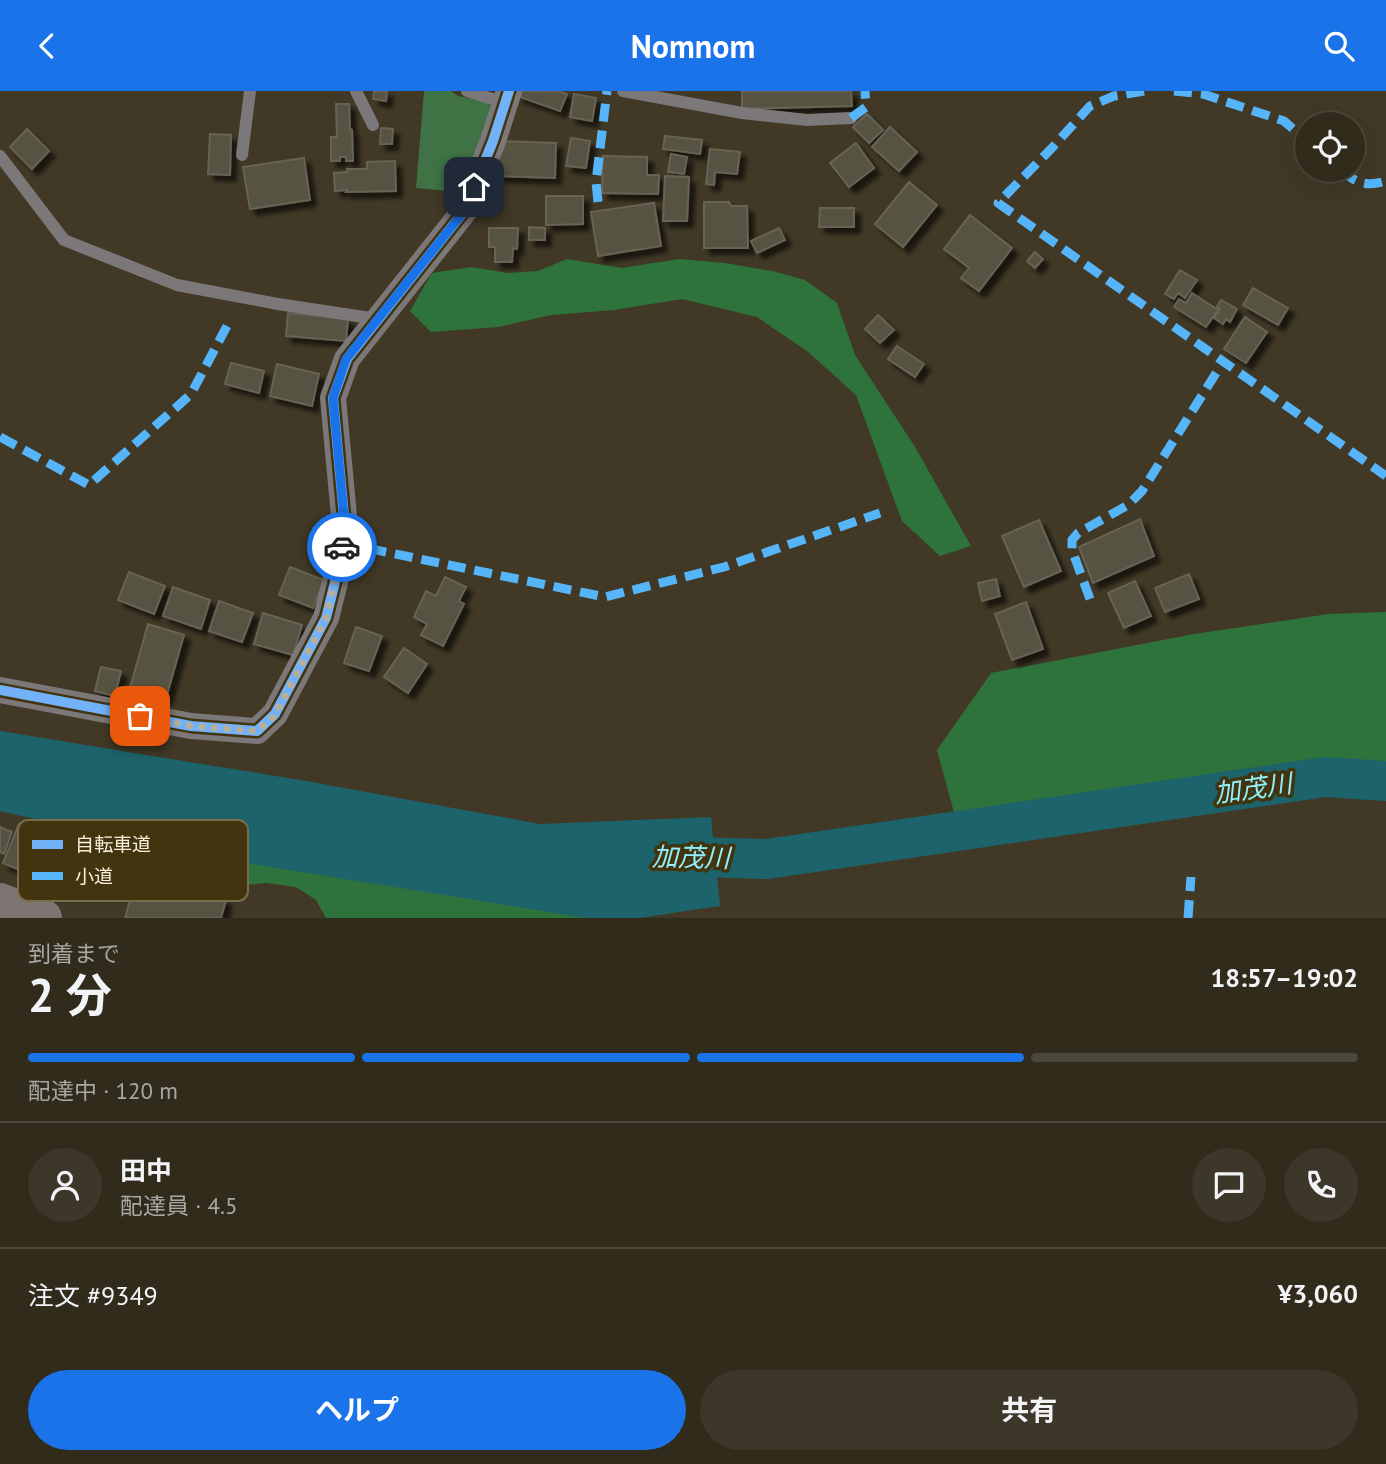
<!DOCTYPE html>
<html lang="ja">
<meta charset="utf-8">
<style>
:root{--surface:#312b1c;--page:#3d3729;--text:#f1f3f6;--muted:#a8a7a3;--line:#4c473b;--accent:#1a73e8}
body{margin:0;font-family:"PT Sans","Noto Sans JP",sans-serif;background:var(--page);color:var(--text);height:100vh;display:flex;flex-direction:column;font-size:26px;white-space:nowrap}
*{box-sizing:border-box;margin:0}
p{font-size:23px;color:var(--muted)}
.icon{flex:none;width:38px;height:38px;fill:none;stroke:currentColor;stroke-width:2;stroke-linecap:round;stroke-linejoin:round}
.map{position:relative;height:827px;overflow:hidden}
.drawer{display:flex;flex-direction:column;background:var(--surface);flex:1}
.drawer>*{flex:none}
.tools{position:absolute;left:1295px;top:21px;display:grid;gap:14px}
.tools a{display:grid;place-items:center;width:70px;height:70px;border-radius:50%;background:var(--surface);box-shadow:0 7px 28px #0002,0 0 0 2px var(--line);font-size:35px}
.pin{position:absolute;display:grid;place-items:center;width:60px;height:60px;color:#fff;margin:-30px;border-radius:14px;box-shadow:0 4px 10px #0006}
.courier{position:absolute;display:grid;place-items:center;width:70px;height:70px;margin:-35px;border:5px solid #1a73e8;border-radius:50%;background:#fff;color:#222;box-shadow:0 2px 9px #0007}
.overview em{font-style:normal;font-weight:700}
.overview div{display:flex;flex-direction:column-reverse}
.overview{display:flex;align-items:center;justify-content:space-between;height:119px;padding:0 28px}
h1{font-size:46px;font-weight:700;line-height:52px}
.bar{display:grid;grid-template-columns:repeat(4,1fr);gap:10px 7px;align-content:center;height:84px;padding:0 28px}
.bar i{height:9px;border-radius:5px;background:var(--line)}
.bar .selected{background:var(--accent)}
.bar p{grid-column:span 4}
.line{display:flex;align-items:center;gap:18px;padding:0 28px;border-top:2px solid var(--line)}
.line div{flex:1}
.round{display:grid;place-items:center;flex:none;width:74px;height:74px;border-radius:37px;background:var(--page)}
.cta{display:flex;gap:14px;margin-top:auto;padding:14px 28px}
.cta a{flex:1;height:80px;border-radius:42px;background:var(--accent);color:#fff;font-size:28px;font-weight:700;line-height:80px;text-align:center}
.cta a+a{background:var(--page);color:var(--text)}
header{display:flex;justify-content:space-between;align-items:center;height:91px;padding:0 28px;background:var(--accent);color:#fff;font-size:32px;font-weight:700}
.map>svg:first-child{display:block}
.green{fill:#3f7245}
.forest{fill:#2f733c}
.water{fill:#1d636b}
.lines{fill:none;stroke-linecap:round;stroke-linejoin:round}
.river{stroke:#1d636b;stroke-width:40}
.building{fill:#565242;stroke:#676354;stroke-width:2;filter:url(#shadow)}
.service{stroke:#7c7778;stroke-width:12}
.minor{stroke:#7c7778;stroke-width:26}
.primary{stroke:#7c7572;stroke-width:38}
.quiet{stroke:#56b5f8;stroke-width:9;stroke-dasharray:18 9;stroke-linecap:butt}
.cycleway-casing{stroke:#41340f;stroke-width:15}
.cycleway{stroke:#73b2f8;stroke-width:10}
.done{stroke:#b7af9b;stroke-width:7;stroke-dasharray:0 12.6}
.route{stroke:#1a73e8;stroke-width:9}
.labels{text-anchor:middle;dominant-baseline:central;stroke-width:7;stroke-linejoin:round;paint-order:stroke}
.water-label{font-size:26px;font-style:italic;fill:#91effe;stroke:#41340f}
.key{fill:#41340f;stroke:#776c4c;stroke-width:2}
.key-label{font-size:19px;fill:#f6eeda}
</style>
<header><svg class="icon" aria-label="back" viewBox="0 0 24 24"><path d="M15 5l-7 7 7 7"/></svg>Nomnom<svg class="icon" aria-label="search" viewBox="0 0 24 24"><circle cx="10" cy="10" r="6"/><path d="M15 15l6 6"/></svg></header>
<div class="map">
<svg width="1386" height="827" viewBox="0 0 1386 827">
<defs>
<filter id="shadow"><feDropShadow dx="6" dy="6" stdDeviation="2" flood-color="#0009"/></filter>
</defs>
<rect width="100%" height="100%" fill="#413926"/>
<!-- green -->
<path class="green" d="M424,0H451L458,5L487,11L493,18L460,101L416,97Z"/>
<!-- forest -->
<path class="forest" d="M567,168L622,177L679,168L725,172L772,180L805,189L837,212L855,264L915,356L971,455L940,465L902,430L856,304L807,260L757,226L682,208L614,219L551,224L498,236L431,241L410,220L432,182L471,176L508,182L538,180Z
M1386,521V671L1208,689L955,725L937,659L991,582L1194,543L1329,523Z
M124,736L591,827H326L316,809L296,796L266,792L244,794L213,788L151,783L118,788L103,787L80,758Z"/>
<!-- water -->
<path class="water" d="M0,640L312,691L540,733L711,726L720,815L639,827H585L190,763L0,720Z"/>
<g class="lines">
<!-- river -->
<path class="river" d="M660,765L767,768L1325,686L1386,690"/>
</g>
<!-- building -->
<path class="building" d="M374,0H387L386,10L373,8Z
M519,0H559L567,3L560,20L517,5Z
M742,0H851L852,15L742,18Z
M574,3L596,7L592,30L570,26Z
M336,13H349L350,38L352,39L353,70H346V66H340V70H331V46H337Z
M867,23L883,39L869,52L853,36Z
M890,36L917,61L899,80L872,56Z
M381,37L393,38L392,53H380Z
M27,38L49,60L32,78L10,56Z
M210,43L231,44L230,84L208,83Z
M665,45L702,49L700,63L663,58Z
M571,47L590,50L586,77L566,75Z
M498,50L556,52L555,87L497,85Z
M856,52L874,77L849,96L830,72Z
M710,58L740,61L737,83L715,81L714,94L706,93Z
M671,63L687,66L684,83L668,81Z
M603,65L647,66V84H659L658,103L602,102Z
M304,67L310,109L250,118L243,76Z
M395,70L396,100L346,101L347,99L335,100L334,82L347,81V78H367V71Z
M665,85L689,86L687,130H663Z
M909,91L937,114L903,156L875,133Z
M546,105H583V133L546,134Z
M704,111H729L731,115H747L748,157H704Z
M654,112L661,155L598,165L591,121Z
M820,117H854V136H819Z
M970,124L1012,157L979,200L961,187L969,177L944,158Z
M529,136L545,137V149H529Z
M489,137H518L517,158L513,157L512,171H495V156H489Z
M779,137L785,149L757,162L751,150Z
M1035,161L1043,168L1035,177L1027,170Z
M1180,179L1197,189L1185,207L1178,202L1174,208L1165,203Z
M1253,197L1288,217L1278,234L1243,214Z
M1192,202L1218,219L1206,236L1174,216L1179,208L1186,212Z
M1221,209L1237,218L1230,231L1226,228L1223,233L1214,227L1220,218L1217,216Z
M288,222L348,228L346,250L286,245Z
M878,224L894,239L880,252L865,238Z
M1245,226L1267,241L1246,272L1224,258Z
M897,255L924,273L915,286L888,268Z
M231,272L264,280L259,302L225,293Z
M277,273L319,283L312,315L270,305Z
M1140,428L1154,465L1093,492L1079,456Z
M1039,429L1061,480L1024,496L1002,445Z
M290,476L324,489L313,517L279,504Z
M129,481L165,495L154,523L118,509Z
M1189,483L1199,508L1165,521L1155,497Z
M445,486L466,496L459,510L464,513L443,555L421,544L427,533L414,526L426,500L436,505Z
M996,488L1000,505L982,510L978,492Z
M1135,490L1151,525L1124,537L1108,502Z
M173,496L210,509L201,538L163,525Z
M219,510L253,522L242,551L209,540Z
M1026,511L1043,558L1012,569L995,523Z
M263,522L302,534L293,564L254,553Z
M148,533L184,544L166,607L130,597Z
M356,536L382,545L369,580L344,572Z
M404,557L427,573L408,602L384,586Z
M101,576L121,580L115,605L95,600Z
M19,733L33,738L17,778L3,772Z
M0,736L12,741L4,763L0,761Z
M135,792L182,806L184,797L226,809L221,827H125Z"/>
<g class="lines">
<!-- service -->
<path class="service" d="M356,0L373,34
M467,0L505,12
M623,0L742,22L807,29L851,27
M242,64L250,0
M0,65L64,149L177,194L278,213L377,228"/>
<!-- minor -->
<path class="minor" d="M0,599L191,635L257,640L275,623L326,527L340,471L345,436L333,307L347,268L465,119L493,50L509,0"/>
<!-- primary -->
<path class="primary" d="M0,811L43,827"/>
<!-- quiet -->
<path class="quiet" d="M1144,0L1114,5L1090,15L1050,59L998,112L1386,385
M1174,0L1203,3L1284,30L1307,50
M851,27L866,16L865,0
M1341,79C1356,92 1366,96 1386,90
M598,111L596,91L607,0
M0,346L89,394L191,303L227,235
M342,452L605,506L724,476L880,422
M1090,508L1072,459V449L1078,442L1128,414L1142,400L1223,271
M1188,827L1191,786"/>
<!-- cycleway casing -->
<g class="cycleway-casing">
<path id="cycleway" d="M0,599L191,635L257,640L275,623L326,527L340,471L345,436L333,307L347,268L465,119L493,50L509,0"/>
</g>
<!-- cycleway -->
<use href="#cycleway" class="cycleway"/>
</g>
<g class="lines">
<!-- done -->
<path class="done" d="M140,625L191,635L257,640L275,624L326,527L342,456"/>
<!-- route -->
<path class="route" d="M342,456L345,436L333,307L346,268L465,119L474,96"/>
</g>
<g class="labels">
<!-- water labels -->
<g class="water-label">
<text transform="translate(1253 697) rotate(-8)">加茂川</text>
<text transform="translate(691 766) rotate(1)">加茂川</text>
</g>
</g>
<!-- legend -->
<rect x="18" y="729" width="230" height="81" rx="10" class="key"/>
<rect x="32" y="749" width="31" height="9" fill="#73b2f8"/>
<rect x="32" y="781" width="31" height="8" fill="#56b5f8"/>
<g class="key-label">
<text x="75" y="760">自転車道</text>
<text x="75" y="792">小道</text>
</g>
</svg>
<div class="tools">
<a><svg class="icon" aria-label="locate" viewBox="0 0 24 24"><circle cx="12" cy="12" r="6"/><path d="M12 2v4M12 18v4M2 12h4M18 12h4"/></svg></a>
</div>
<div class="pin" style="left:140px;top:625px;background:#ea580c"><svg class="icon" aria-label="bag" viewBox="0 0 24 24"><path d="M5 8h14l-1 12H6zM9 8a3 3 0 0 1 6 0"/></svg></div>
<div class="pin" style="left:474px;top:96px;background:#1f2937"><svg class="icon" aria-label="home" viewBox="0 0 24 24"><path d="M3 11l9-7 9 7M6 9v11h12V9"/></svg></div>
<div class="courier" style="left:342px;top:456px"><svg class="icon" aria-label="car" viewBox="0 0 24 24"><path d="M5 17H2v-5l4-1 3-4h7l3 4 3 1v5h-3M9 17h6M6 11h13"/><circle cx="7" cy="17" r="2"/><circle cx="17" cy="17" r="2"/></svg></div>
</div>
<section class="drawer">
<div class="overview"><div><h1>2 分</h1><p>到着まで</p></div><em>18:57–19:02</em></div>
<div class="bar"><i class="selected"></i><i class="selected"></i><i class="selected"></i><i></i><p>配達中 · 120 m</p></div>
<div class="line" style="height:126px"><a class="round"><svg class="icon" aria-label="person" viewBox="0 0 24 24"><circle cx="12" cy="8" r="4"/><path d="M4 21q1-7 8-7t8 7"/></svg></a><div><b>田中</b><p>配達員 · 4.5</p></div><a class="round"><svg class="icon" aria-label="chat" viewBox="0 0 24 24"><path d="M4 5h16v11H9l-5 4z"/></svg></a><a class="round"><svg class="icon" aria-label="phone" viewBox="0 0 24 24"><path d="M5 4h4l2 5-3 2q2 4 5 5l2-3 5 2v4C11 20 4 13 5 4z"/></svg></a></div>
<div class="line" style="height:91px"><div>注文 #9349</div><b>¥3,060</b></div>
<div class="cta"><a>ヘルプ</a><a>共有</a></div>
</section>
